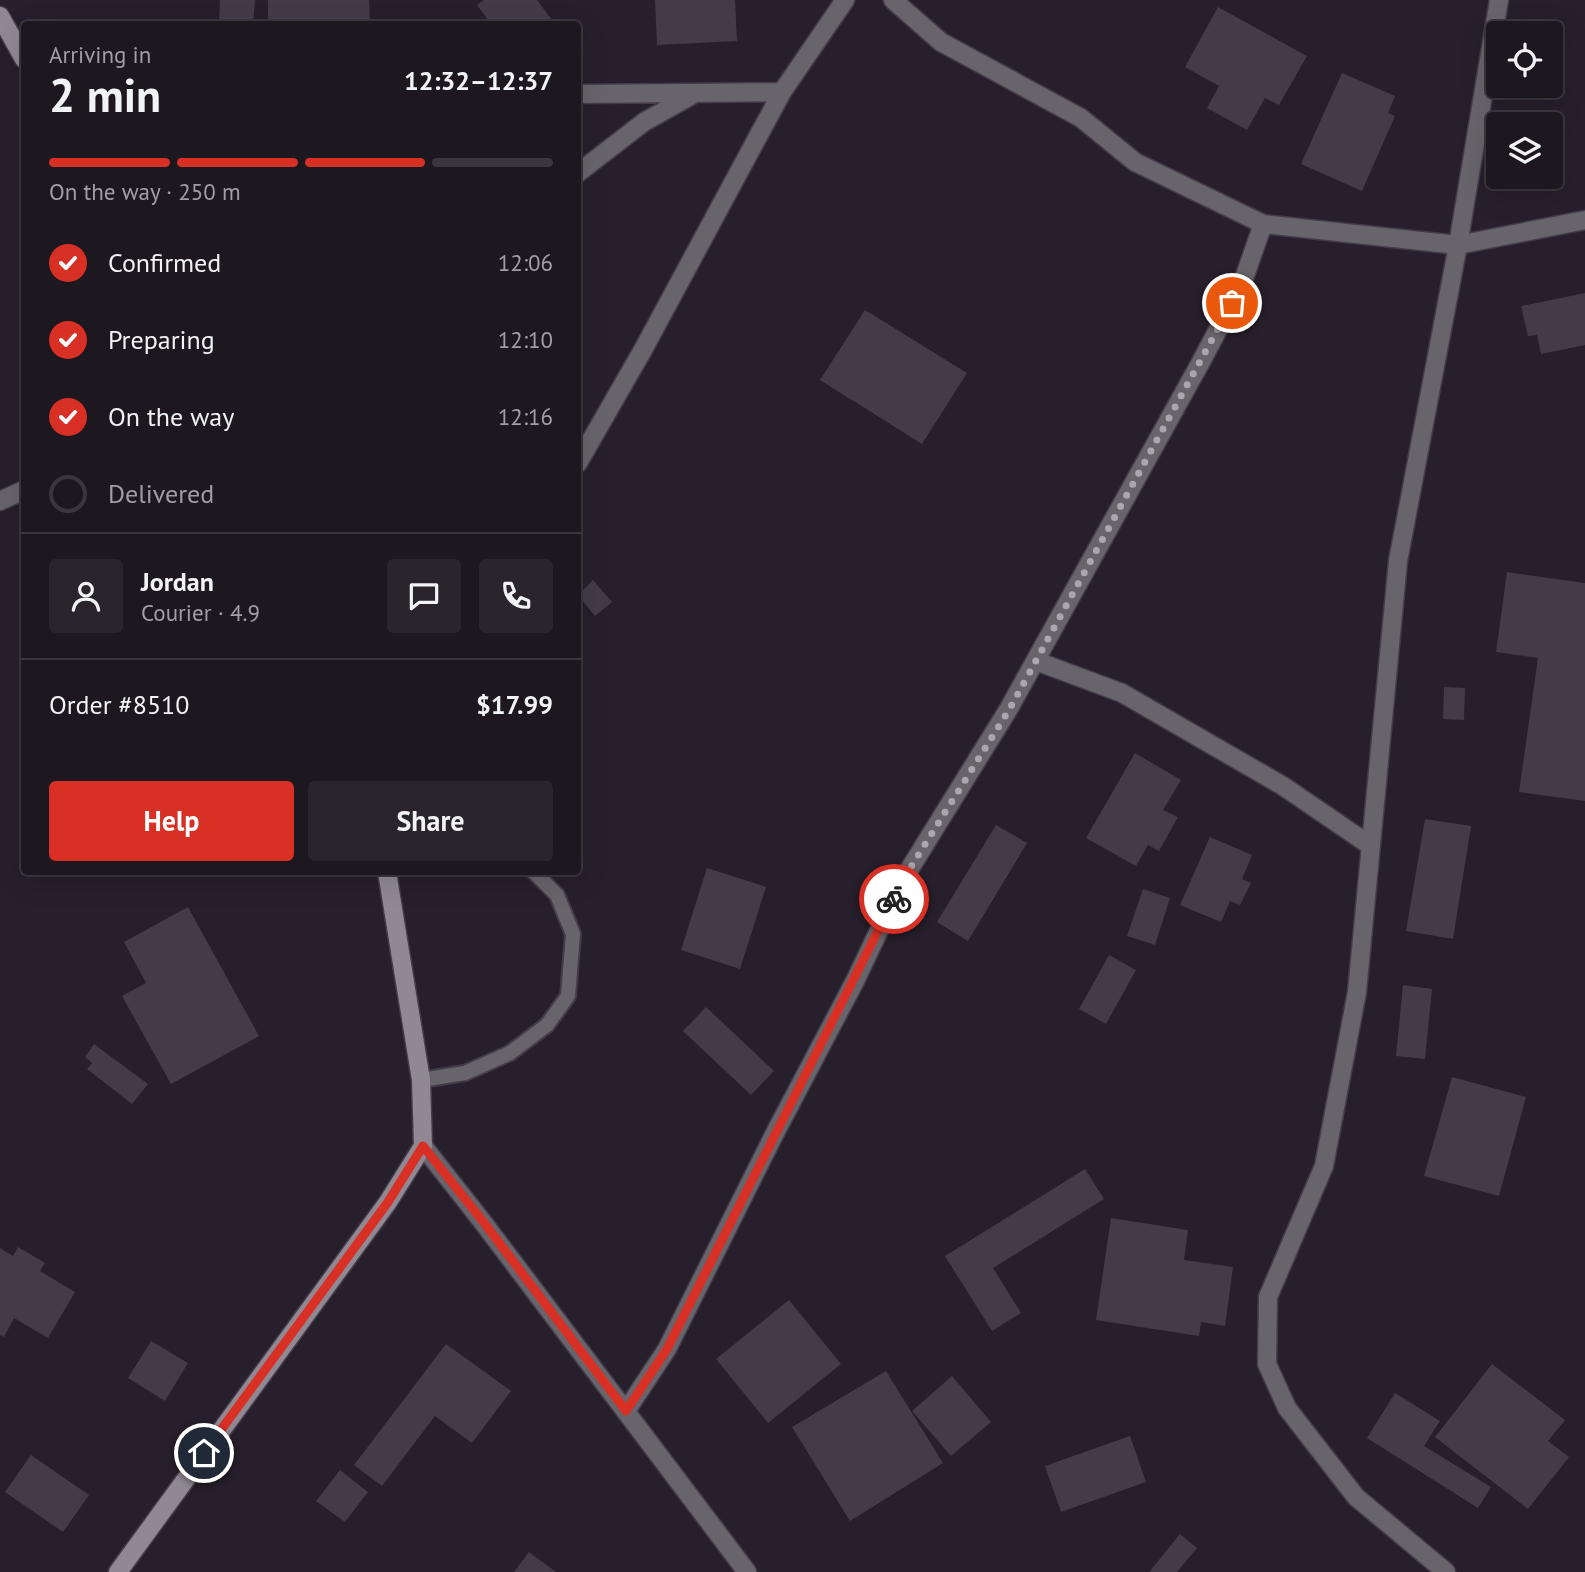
<!DOCTYPE html>
<meta charset="utf-8">
<style>
:root{--surface:#1d1720;--page:#2a242d;--text:#f1f3f6;--muted:#a09fa5;--line:#3b363e;--accent:#d93025}
body{margin:0;font-family:"PT Sans",sans-serif;background:var(--page);color:var(--text);height:100vh;display:flex;flex-direction:column;font-size:26px;white-space:nowrap}
*{box-sizing:border-box;margin:0}
p{font-size:23px;color:var(--muted)}
.icon{flex:none;width:38px;height:38px;fill:none;stroke:currentColor;stroke-width:2;stroke-linecap:round;stroke-linejoin:round}
.map{position:relative;flex:1;overflow:hidden}
.details{position:absolute;left:21px;top:21px;width:560px;height:854px;display:flex;flex-direction:column;background:var(--surface);border-radius:7px;box-shadow:0 7px 28px #0002,0 0 0 2px var(--line)}
.details>*{flex:none}
.fabs{position:absolute;left:1486px;top:21px;display:grid;gap:14px}
.fabs a{display:grid;place-items:center;width:77px;height:77px;border-radius:7px;background:var(--surface);box-shadow:0 7px 28px #0002,0 0 0 2px var(--line);font-size:35px}
.pin{position:absolute;display:grid;place-items:center;width:60px;height:60px;color:#fff;margin:-30px;border:4px solid #fff;border-radius:50%;box-shadow:0 2px 7px #0007}
.courier{position:absolute;display:grid;place-items:center;width:70px;height:70px;margin:-35px;border:5px solid #d93025;border-radius:50%;background:#fff;color:#222;box-shadow:0 2px 9px #0007}
.head em{font-style:normal;font-weight:700}
.head div{display:flex;flex-direction:column-reverse}
.head{display:flex;align-items:center;justify-content:space-between;height:119px;padding:0 28px}
h1{font-size:46px;font-weight:700;line-height:52px}
.bar{display:grid;grid-template-columns:repeat(4,1fr);gap:10px 7px;align-content:center;height:84px;padding:0 28px}
.bar i{height:9px;border-radius:5px;background:var(--line)}
.bar .current{background:var(--accent)}
.bar p{grid-column:span 4}
.line{display:flex;align-items:center;gap:18px;padding:0 28px;border-top:2px solid var(--line)}
.line div{flex:1}
.round{display:grid;place-items:center;flex:none;width:74px;height:74px;border-radius:7px;background:var(--page)}
ol{padding:0 28px;list-style:none}
li{display:flex;align-items:center;gap:21px;height:77px}
li p{margin-inline-start:auto}
li .icon{padding:7px;border-radius:50%;background:var(--accent);color:#fff;stroke-width:4}
li:last-child{color:var(--muted)}
li i{width:38px;height:38px;border:4px solid var(--line);border-radius:50%}
.action{display:flex;gap:14px;margin-top:auto;padding:14px 28px}
.action a{flex:1;height:80px;border-radius:7px;background:var(--accent);color:#fff;font-size:28px;font-weight:700;line-height:80px;text-align:center}
.action a+a{background:var(--page);color:var(--text)}
.map>svg:first-child{display:block}
.building{fill:#443b49}
.lines{fill:none;stroke-linecap:round;stroke-linejoin:round}
.lane-casing{stroke:#443c48;stroke-width:18}
.street-casing{stroke:#443c48;stroke-width:21}
.secondary-casing{stroke:#443c48;stroke-width:21}
.lane{stroke:#68646b;stroke-width:14}
.street{stroke:#68646b;stroke-width:18}
.secondary{stroke:#908994;stroke-width:18}
.done{stroke:#ada6b0;stroke-width:7;stroke-dasharray:0 12.6}
.route{stroke:#d93025;stroke-width:9}
</style>
<div class="map">
<svg width="1585" height="1572" viewBox="0 0 1585 1572">
<rect width="100%" height="100%" fill="#271f2b"/>
<!-- building -->
<path class="building" d="M220,0H255L253,24H219Z
M268,0H369L370,24H268Z
M484,0H537L555,24H491L477,5Z
M655,0H735L737,41L657,45Z
M1218,7L1307,56L1279,105L1265,98L1247,130L1207,108L1219,86L1185,67Z
M1342,73L1395,96L1388,113L1395,116L1362,191L1301,164Z
M1585,293V345L1541,354L1537,335L1528,336L1521,306Z
M865,310L967,373L922,444L820,380Z
M1507,572L1585,583V801L1519,792L1538,658L1496,652Z
M593,580L612,602L595,616L578,595Z
M1444,687L1465,688L1464,720L1443,719Z
M1135,753L1181,780L1163,810L1178,817L1159,851L1148,845L1136,866L1086,838Z
M1425,819L1471,826L1453,939L1406,931Z
M996,825L1027,843L968,941L937,922Z
M1210,837L1252,855L1242,879L1251,883L1240,905L1230,901L1221,922L1180,905Z
M707,868L766,887L740,969L681,950Z
M1143,889L1170,898L1155,945L1127,936Z
M188,907L259,1036L171,1084L122,996L146,983L124,942Z
M1109,955L1136,970L1106,1024L1079,1009Z
M1403,985L1432,989L1425,1059L1396,1056Z
M706,1007L774,1071L751,1095L683,1031Z
M94,1044L148,1084L132,1104L87,1069L92,1063L85,1057Z
M1452,1077L1526,1097L1499,1196L1424,1176Z
M1085,1169L1104,1199L993,1268L1021,1313L992,1331L945,1256Z
M1111,1218L1188,1230L1184,1260L1233,1267L1225,1326L1201,1322L1199,1336L1096,1320Z
M18,1247L45,1263L40,1271L75,1292L48,1338L14,1318L4,1337L0,1335V1248L13,1256Z
M789,1300L841,1364L768,1423L716,1359Z
M151,1341L188,1363L165,1401L128,1378Z
M446,1344L511,1391L472,1443L435,1416L382,1486L354,1465Z
M1492,1364L1565,1420L1548,1441L1569,1457L1528,1509L1435,1437Z
M886,1371L943,1463L850,1521L792,1427Z
M952,1376L991,1422L951,1456L912,1411Z
M1395,1393L1440,1421L1424,1446L1491,1487L1478,1508L1367,1438Z
M1130,1436L1146,1482L1061,1512L1045,1466Z
M31,1455L89,1495L63,1532L5,1492Z
M340,1470L368,1492L345,1522L316,1501Z
M1180,1534L1197,1548L1177,1572H1151L1150,1571Z
M529,1552L556,1572H514Z"/>
<g class="lines">
<!-- lane casing -->
<g class="lane-casing">
<path id="lane" d="M421,1080L465,1073L510,1053L547,1025L568,996L573,934L557,895L534,872"/>
</g>
<!-- street casing -->
<g class="street-casing">
<path id="street" d="M893,0L941,42L1081,118L1135,162L1263,224L1458,245L1585,220
M578,94L782,92
M578,173L644,122L692,95
M578,463L644,348L782,92L845,0
M0,501L24,490
M1036,661L1122,693L1283,786L1371,846
M423,1146L485,1225L747,1572
M626,1411L667,1349L775,1133L855,981L904,878L1008,710L1202,360L1242,284L1263,224
M1446,1572L1356,1497L1287,1408L1267,1364L1268,1297L1324,1166L1357,992L1398,561L1458,245L1499,0"/>
</g>
<!-- secondary casing -->
<g class="secondary-casing">
<path id="secondary" d="M0,16L24,59
M118,1572L388,1202L423,1146L421,1080L387,872"/>
</g>
<!-- lane -->
<use href="#lane" class="lane"/>
<!-- street -->
<use href="#street" class="street"/>
<!-- secondary -->
<use href="#secondary" class="secondary"/>
</g>
<g class="lines">
<!-- done -->
<path class="done" d="M894,899L904,878L1009,710L1232,303"/>
<!-- route -->
<path class="route" d="M204,1453L388,1202L423,1146L485,1224L626,1411L667,1349L894,899"/>
</g>
</svg>
<div class="fabs">
<a><svg class="icon" aria-label="locate" viewBox="0 0 24 24"><circle cx="12" cy="12" r="6"/><path d="M12 2v4M12 18v4M2 12h4M18 12h4"/></svg></a>
<a><svg class="icon" aria-label="layers" viewBox="0 0 24 24"><path d="M12 4l9 5-9 5-9-5zM3 14l9 5 9-5"/></svg></a>
</div>
<div class="pin" style="left:1232px;top:303px;background:#ea580c"><svg class="icon" aria-label="bag" viewBox="0 0 24 24"><path d="M5 8h14l-1 12H6zM9 8a3 3 0 0 1 6 0"/></svg></div>
<div class="pin" style="left:204px;top:1453px;background:#1f2937"><svg class="icon" aria-label="home" viewBox="0 0 24 24"><path d="M3 11l9-7 9 7M6 9v11h12V9"/></svg></div>
<div class="courier" style="left:894px;top:899px"><svg class="icon" aria-label="bike" viewBox="0 0 24 24"><circle cx="6" cy="16" r="4"/><circle cx="18" cy="16" r="4"/><path d="M6 16l4-8h5l3 8M10 8l3 8H6M13 5h3"/></svg></div>
<section class="details">
<div class="head"><div><h1>2 min</h1><p>Arriving in</p></div><em>12:32–12:37</em></div>
<div class="bar"><i class="current"></i><i class="current"></i><i class="current"></i><i></i><p>On the way · 250 m</p></div>
<ol>
<li><svg class="icon" aria-label="check" viewBox="0 0 24 24"><path d="M5 12l5 5 9-10"/></svg>Confirmed<p>12:06</p></li>
<li><svg class="icon" aria-label="check" viewBox="0 0 24 24"><path d="M5 12l5 5 9-10"/></svg>Preparing<p>12:10</p></li>
<li><svg class="icon" aria-label="check" viewBox="0 0 24 24"><path d="M5 12l5 5 9-10"/></svg>On the way<p>12:16</p></li>
<li><i></i>Delivered</li>
</ol>
<div class="line" style="height:126px"><a class="round"><svg class="icon" aria-label="person" viewBox="0 0 24 24"><circle cx="12" cy="8" r="4"/><path d="M4 21q1-7 8-7t8 7"/></svg></a><div><b>Jordan</b><p>Courier · 4.9</p></div><a class="round"><svg class="icon" aria-label="chat" viewBox="0 0 24 24"><path d="M4 5h16v11H9l-5 4z"/></svg></a><a class="round"><svg class="icon" aria-label="phone" viewBox="0 0 24 24"><path d="M5 4h4l2 5-3 2q2 4 5 5l2-3 5 2v4C11 20 4 13 5 4z"/></svg></a></div>
<div class="line" style="height:91px"><div>Order #8510</div><b>$17.99</b></div>
<div class="action"><a>Help</a><a>Share</a></div>
</section>
</div>
